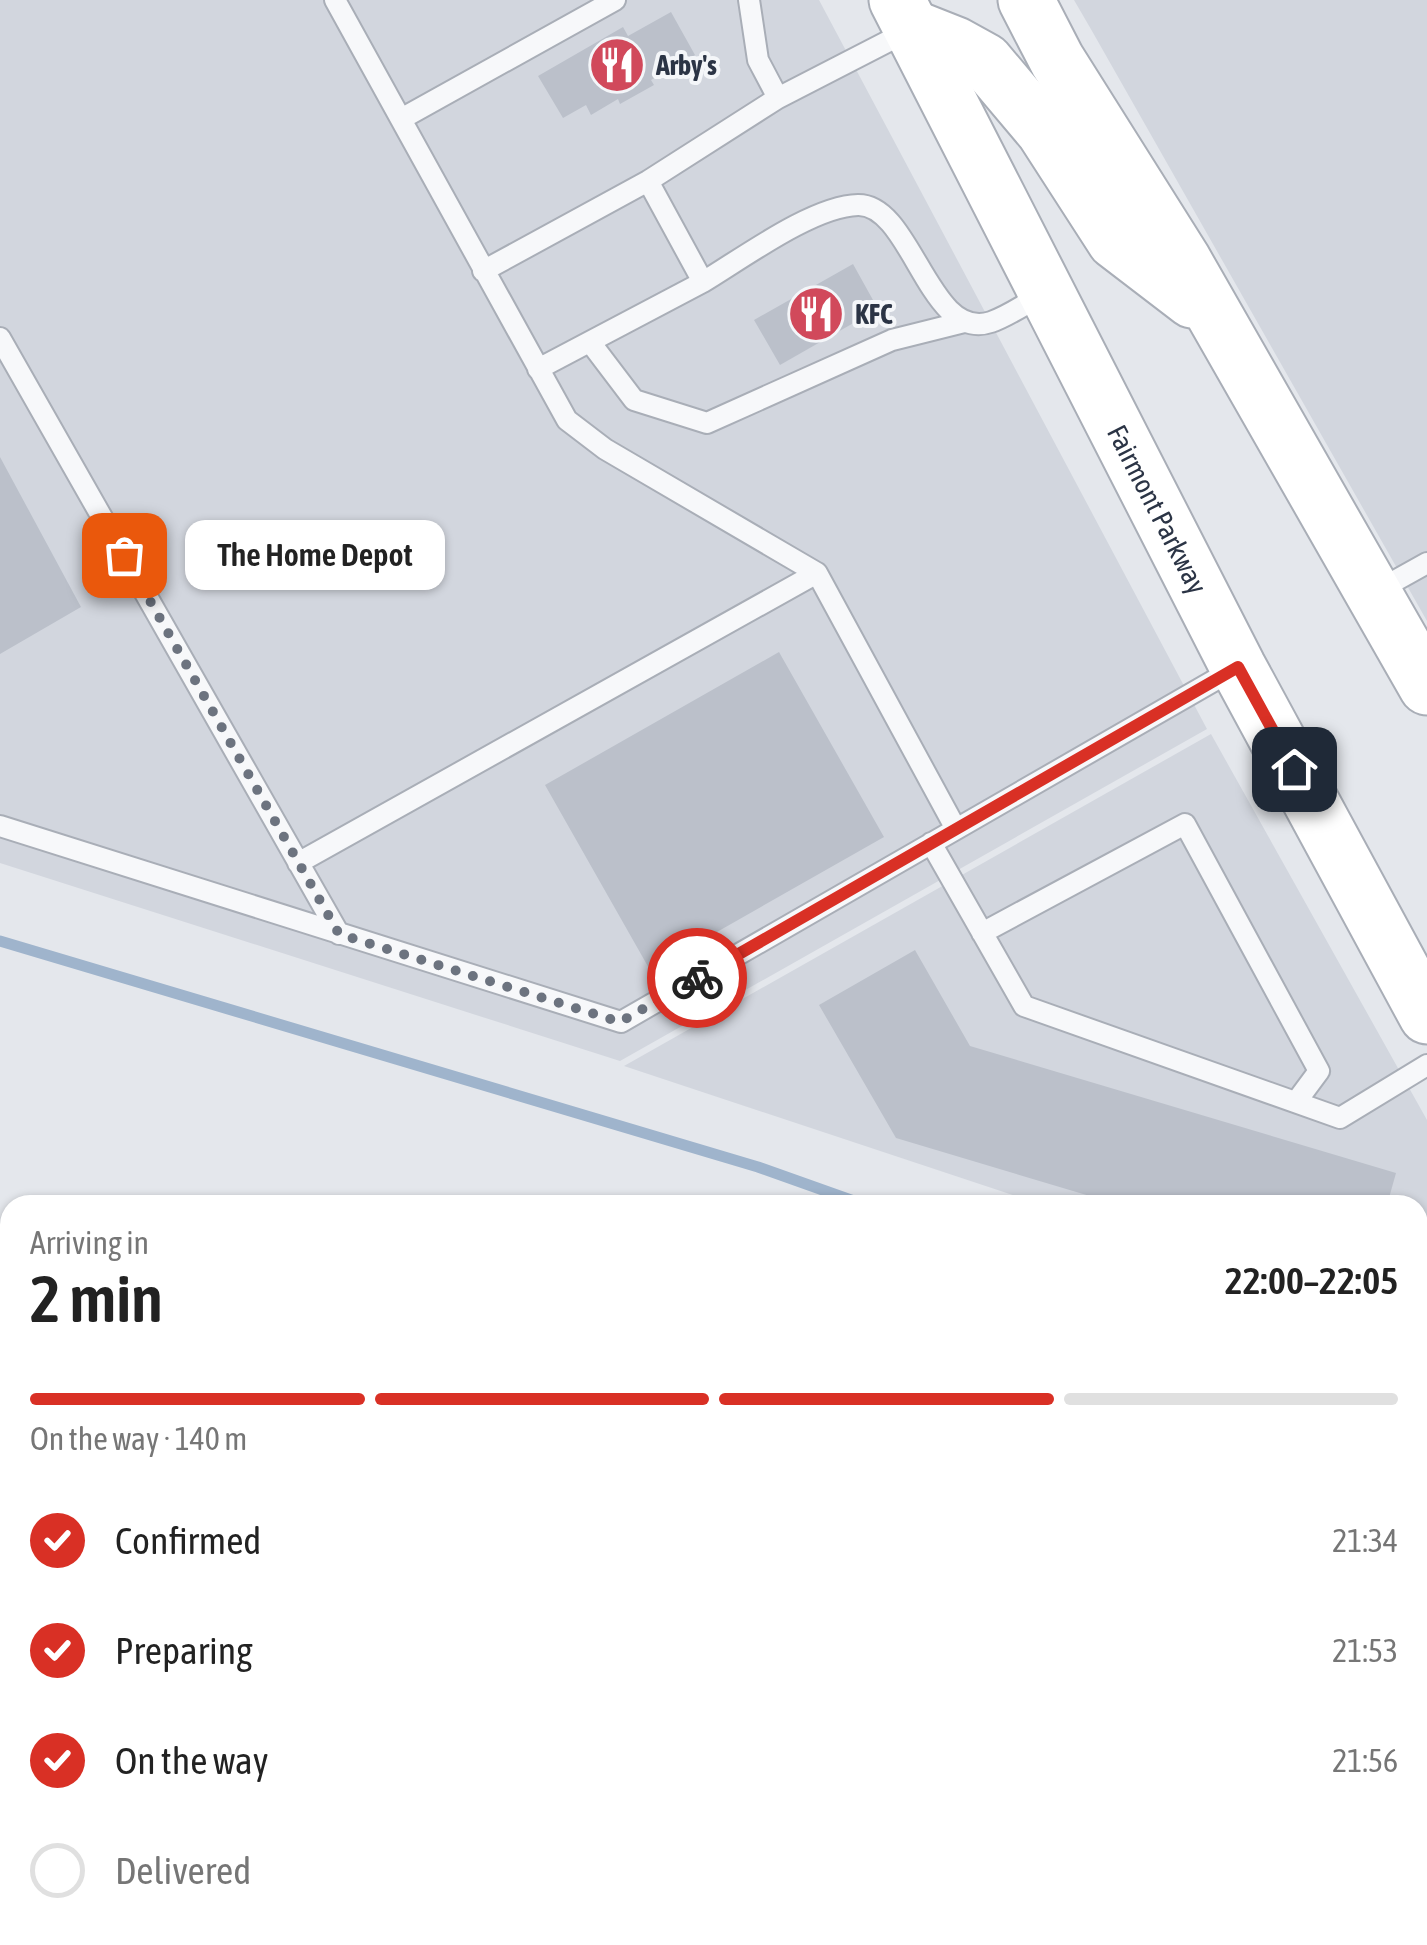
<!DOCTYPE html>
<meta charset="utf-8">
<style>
:root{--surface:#fff;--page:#f2f2f2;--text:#222;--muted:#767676;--line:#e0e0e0;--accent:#d93025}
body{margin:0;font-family:"Asap Condensed",sans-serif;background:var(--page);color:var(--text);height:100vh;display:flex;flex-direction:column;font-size:38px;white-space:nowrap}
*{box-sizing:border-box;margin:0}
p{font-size:32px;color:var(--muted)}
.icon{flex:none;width:55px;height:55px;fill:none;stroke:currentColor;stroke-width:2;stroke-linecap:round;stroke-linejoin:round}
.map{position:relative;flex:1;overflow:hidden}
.side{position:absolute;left:0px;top:1195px;width:1428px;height:750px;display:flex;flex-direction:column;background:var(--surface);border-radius:30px 30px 0 0;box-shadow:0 2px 8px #0004}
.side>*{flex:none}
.pin{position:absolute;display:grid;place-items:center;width:85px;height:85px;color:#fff;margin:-42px;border-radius:20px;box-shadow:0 5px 15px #0006}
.courier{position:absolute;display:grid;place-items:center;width:100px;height:100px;margin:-50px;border:8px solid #d93025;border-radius:50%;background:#fff;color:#222;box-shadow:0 2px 12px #0007}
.bubble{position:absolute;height:70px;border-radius:20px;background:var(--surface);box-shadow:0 2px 8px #0004;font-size:32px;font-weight:600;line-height:70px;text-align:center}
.overview em{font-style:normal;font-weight:600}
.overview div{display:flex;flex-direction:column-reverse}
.overview{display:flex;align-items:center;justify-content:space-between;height:170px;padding:0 30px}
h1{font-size:65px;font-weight:600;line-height:75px}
.bar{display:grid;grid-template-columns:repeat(4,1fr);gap:15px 10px;align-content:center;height:120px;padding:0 30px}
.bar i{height:12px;border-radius:8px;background:var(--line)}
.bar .active{background:var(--accent)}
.bar p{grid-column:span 4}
ol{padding:0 30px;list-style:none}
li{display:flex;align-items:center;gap:30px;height:110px}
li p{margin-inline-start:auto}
li .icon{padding:10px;border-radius:50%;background:var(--accent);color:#fff;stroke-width:4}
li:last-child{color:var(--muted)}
li i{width:55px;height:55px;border:5px solid var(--line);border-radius:50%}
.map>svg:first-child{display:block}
.built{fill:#d2d6de}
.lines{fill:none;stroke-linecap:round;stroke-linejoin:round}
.stream{stroke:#9fb4cc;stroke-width:11}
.building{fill:#bbc0ca}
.lane-casing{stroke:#a9aeb7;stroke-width:24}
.secondary-casing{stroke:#a9aeb7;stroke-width:59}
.lane{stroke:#f7f8fa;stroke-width:20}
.secondary{stroke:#fff;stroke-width:55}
.done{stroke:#6c737f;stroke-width:10;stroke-dasharray:0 18}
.route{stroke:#d93025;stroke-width:12}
.labels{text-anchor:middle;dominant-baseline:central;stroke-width:8;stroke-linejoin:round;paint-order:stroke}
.poi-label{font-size:28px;font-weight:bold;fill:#2b3445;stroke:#f4f6f9;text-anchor:start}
.street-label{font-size:28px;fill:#2b3445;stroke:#f4f6f9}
</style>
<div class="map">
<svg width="1427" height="1945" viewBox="0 0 1427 1945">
<rect width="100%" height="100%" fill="#e4e7ec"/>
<!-- built -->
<path class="built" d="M0,0H819L1207,729L620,1061L0,863Z
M1074,0H1427V621L1092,31Z
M1211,734L1427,1120V1291L1418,1297V1205H1043L624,1066Z
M1418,1597L1427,1613V1905L1418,1911Z
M387,1935H1375L1357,1945H392Z"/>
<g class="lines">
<!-- stream -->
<path class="stream" d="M0,941L758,1167L865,1205
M1418,1401L1427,1404"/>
</g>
<!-- building -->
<path class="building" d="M671,12L695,55L651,80L654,85L620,104L618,99L591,115L586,105L563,118L538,76L623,27L628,36Z
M853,264L878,309L780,365L754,320Z
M0,457L81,607L0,654Z
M779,652L884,837L650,970L545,785Z
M915,950L970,1046L1396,1173L1387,1205H1120L896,1138L819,1005Z
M1427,1709V1902L1418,1907V1715Z
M405,1935H600L582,1945H411Z
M1006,1935H1074L1080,1945H1012Z
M1328,1935H1369L1351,1945H1333Z"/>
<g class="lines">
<!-- lane casing -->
<g class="lane-casing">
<path id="lane" d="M335,0L567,420L605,449L817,573L956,829
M749,0L758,60L778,98
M401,119L615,0
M648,181L703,282C743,258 813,206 858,205C912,204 929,343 991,322C1009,316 1028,302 1045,293
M483,271L648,181L778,98L912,29
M0,338L339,934
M590,342L634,400L707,423L892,340L964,322
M538,369L703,282
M1375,592L1427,563
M0,826L621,1022L1236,668
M931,843L1024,1006L1340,1118L1427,1065
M298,863L817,573
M982,933L1185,824L1319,1071L1296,1102
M342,1935L350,1945
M982,1935L988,1945
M1209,1935L1215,1945
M163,1945L179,1935
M731,1945L747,1935"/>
</g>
<!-- secondary casing -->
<g class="secondary-casing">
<g id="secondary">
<path id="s1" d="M897,0L1238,667L1427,1016"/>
<path d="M1026,0L1057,60L1183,260L1427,687"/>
<path d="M913,28L956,45L985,61L1044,131L1115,241L1192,300"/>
<path d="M1418,1945L1427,1940"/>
</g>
</g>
<!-- lane -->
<use href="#lane" class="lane"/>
<!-- secondary -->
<use href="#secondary" class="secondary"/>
</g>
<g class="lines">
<!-- done -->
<path class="done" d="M124,555L339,934L620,1022L697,978"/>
<!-- route -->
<path class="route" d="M697,978L1238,667L1294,769"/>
</g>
<!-- icons -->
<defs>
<g id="restaurant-disc" transform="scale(2.875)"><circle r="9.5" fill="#d1495b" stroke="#f4f6f9"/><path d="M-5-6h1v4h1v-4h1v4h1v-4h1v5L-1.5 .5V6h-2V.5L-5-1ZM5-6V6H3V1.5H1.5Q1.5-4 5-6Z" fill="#fff"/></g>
</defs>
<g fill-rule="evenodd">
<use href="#restaurant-disc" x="617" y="65"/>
<use href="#restaurant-disc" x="816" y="314"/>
</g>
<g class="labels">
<!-- poi labels -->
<g class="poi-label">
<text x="656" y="65">Arby's</text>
<text x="855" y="314">KFC</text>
</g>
<!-- street labels -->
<g class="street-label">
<text stroke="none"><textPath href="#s1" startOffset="572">Fairmont Parkway</textPath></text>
</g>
</g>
</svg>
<div class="pin" style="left:124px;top:555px;background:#ea580c"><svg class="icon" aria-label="bag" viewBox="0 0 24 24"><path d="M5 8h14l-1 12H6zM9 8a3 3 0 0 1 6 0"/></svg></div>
<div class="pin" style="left:1294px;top:769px;background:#1f2937"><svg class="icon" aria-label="home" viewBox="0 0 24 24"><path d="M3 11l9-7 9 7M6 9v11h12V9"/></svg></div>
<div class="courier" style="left:697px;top:978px"><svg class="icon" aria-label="bike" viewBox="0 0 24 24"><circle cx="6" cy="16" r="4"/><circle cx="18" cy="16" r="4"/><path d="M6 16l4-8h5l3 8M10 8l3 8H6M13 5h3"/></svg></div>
<div class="bubble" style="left:185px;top:520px;width:260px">The Home Depot</div>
<section class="side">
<div class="overview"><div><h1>2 min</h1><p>Arriving in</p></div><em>22:00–22:05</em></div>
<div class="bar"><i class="active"></i><i class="active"></i><i class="active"></i><i></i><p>On the way · 140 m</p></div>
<ol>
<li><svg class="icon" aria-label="check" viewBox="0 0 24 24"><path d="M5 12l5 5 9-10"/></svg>Confirmed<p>21:34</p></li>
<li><svg class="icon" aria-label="check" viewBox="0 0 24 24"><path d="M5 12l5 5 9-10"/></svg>Preparing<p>21:53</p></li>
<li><svg class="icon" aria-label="check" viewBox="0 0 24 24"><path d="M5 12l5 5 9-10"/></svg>On the way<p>21:56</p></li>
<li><i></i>Delivered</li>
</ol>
</section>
</div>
